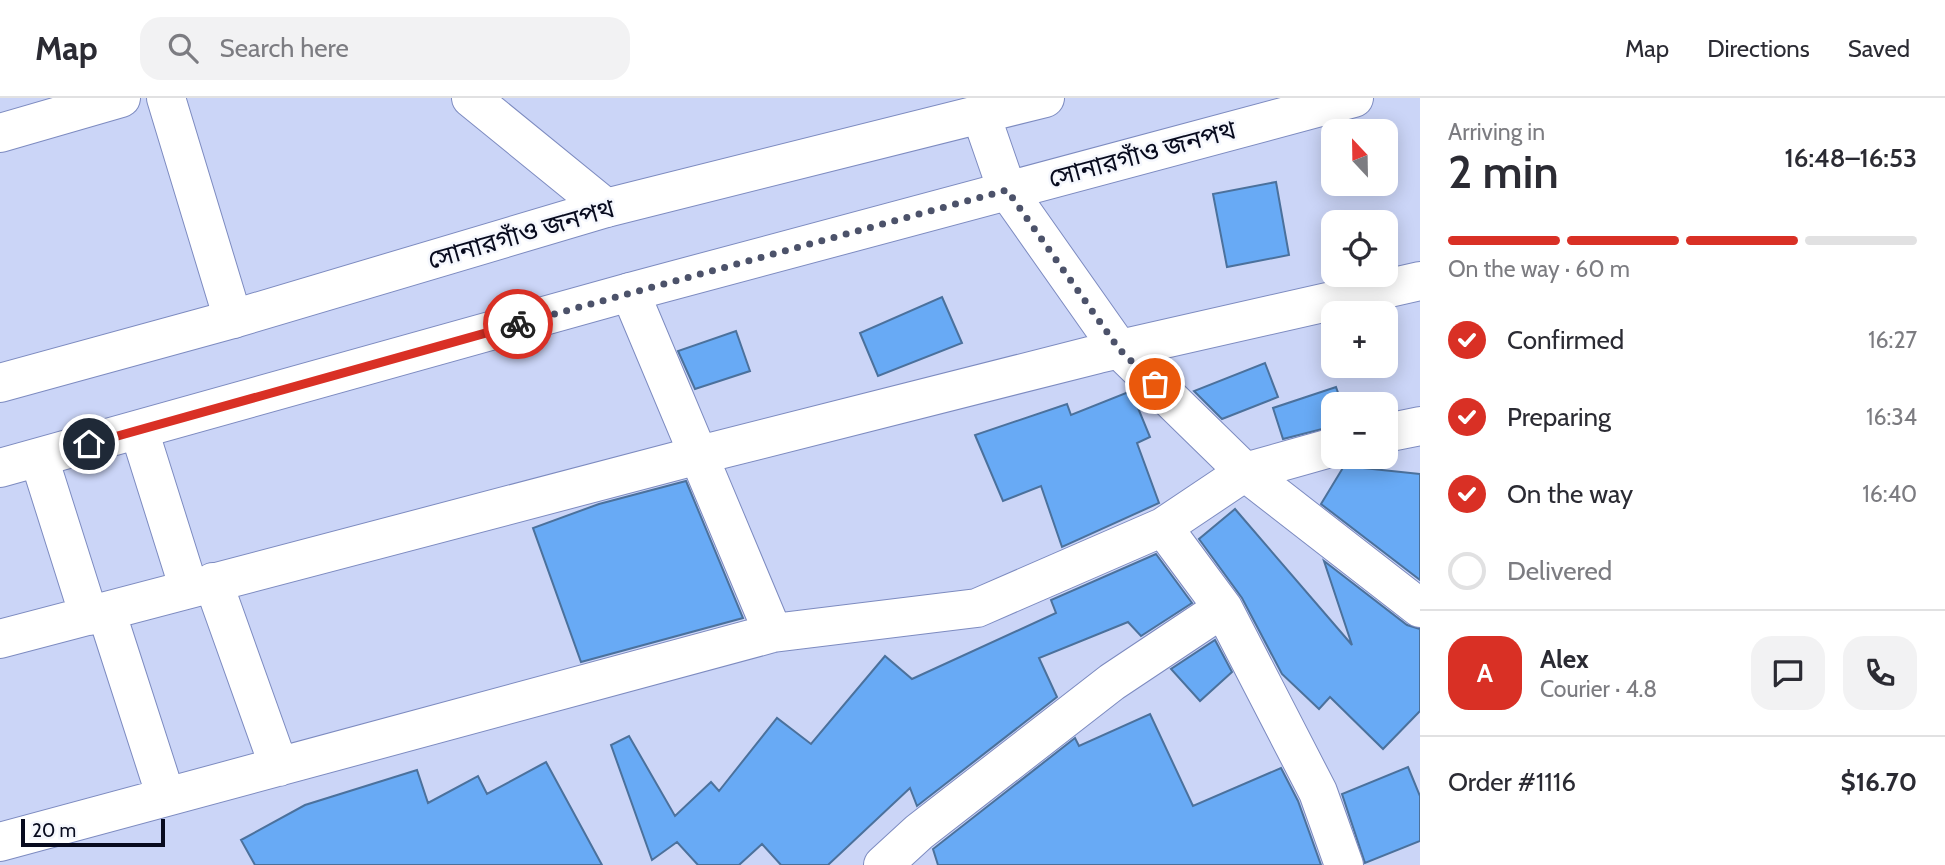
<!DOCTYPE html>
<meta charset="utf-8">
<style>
:root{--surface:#fff;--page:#f2f2f3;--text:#2b2b33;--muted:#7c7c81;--line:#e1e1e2;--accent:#d93025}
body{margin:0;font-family:Cabin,"Noto Sans Bengali",sans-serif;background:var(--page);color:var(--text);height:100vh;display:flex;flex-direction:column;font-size:26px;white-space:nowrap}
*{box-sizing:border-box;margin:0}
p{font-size:23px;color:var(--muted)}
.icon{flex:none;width:38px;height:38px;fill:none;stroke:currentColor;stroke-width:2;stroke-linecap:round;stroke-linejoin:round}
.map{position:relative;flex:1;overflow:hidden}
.side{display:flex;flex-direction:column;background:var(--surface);width:525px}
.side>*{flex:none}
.needle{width:46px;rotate:338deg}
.fabs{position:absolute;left:1321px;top:21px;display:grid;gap:14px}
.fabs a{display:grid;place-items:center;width:77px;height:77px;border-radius:14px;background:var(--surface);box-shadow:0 4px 18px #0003;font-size:35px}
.scale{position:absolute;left:21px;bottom:18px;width:144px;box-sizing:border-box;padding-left:7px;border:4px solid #080b1e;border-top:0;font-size:19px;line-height:24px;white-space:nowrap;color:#080b1e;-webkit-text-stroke:5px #f5f7fd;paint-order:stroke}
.pin{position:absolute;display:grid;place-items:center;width:60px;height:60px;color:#fff;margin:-30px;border:4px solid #fff;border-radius:50%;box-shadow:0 2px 7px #0007}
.courier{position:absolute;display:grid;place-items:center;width:70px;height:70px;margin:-35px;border:5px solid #d93025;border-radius:50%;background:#fff;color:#222;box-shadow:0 2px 9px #0007}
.overview em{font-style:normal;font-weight:600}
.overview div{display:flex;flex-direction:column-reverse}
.overview{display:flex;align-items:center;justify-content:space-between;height:119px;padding:0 28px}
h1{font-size:46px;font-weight:600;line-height:52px}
.bar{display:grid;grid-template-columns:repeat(4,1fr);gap:10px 7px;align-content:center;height:84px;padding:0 28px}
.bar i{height:9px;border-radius:5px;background:var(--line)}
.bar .selected{background:var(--accent)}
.bar p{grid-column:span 4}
.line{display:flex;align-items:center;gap:18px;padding:0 28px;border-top:2px solid var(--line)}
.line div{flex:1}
.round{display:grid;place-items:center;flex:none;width:74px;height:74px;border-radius:21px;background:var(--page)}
ol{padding:0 28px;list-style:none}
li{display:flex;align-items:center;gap:21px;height:77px}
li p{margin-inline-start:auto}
li .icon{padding:7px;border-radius:50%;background:var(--accent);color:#fff;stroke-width:4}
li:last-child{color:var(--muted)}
li i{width:38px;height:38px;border:4px solid var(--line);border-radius:50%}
header{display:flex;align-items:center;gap:42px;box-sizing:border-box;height:98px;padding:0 35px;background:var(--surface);border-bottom:2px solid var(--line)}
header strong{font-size:33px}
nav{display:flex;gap:38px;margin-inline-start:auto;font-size:24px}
.search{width:490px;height:63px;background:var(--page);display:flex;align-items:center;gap:18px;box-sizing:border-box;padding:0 24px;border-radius:21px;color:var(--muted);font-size:26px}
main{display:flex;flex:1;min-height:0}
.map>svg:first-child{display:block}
.building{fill:#68aaf5;stroke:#4b719c;stroke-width:2}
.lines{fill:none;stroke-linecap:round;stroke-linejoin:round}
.minor-casing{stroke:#7d8bc0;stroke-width:40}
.major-casing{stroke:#7d8bc0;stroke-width:40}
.minor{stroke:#fff;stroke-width:38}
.major{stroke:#fff;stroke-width:38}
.done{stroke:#4c526a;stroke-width:7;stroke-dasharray:0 12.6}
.route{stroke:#d93025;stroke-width:9}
.labels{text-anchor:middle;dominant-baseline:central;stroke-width:5;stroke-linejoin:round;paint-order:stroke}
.street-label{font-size:26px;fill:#080b1e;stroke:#f5f7fd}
</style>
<header>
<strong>Map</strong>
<div class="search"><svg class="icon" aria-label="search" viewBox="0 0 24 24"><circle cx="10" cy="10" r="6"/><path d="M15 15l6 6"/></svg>Search here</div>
<nav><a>Map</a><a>Directions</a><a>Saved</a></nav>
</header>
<main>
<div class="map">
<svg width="1420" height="767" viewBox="0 0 1420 767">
<rect width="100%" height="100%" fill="#cbd5f7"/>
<!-- building -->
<path class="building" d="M1276,84L1289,157L1227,169L1213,96Z
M942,199L962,245L878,278L860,235Z
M736,233L750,273L695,291L678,253Z
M1265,265L1278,299L1222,321L1194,293Z
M1336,289L1342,306H1334V328L1283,341L1273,310Z
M1131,293L1150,339L1137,345L1159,405L1062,449L1041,388L1003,403L975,337L1067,306L1071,317Z
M1344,368L1420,376V482L1321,406Z
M686,383L743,520L581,564L533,430L599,406Z
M1235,411L1352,547L1324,463L1407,527L1420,531V613L1383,651L1330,599L1319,611L1282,576L1242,500L1199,441Z
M1156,456L1192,505L1141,538L1128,524L1039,560L1057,599L917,708L910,690L828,767H781L762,746L739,767H698L677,744L652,762L611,647L629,638L675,718L711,684L719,693L777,620L811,646L885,558L912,581L1056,515L1051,502Z
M1215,542L1232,574L1200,603L1171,571Z
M1150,616L1193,708L1281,670L1298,703L1321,767H938L933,751L1075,640L1079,648Z
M546,664L602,767H255L241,742L305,707L417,672L428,705L478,678L487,696Z
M1408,669L1420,698V743L1365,765L1342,696Z"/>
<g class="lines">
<!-- minor casing -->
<g class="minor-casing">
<path id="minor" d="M166,0L233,221
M471,0L606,110
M0,35L121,0
M1007,92L1119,251L1245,374L1420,510
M630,194L773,535
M139,332L189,491
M1386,335L1420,328
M39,360L89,518
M1163,429L1223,510L1318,694L1344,767
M213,484L279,669
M106,513L166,699
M0,541L699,357L1098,256L1420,183
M0,744L773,535L977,510L1163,429L1245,374L1334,349
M883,767L919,734L1112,584L1223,510"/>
</g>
<!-- major casing -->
<g class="major-casing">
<path id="major" d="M981,17L1007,92
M0,285L233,221L606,110L1045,0
M0,370L630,194L1354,0"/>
</g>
<!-- minor -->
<use href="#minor" class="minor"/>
<!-- major -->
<use href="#major" class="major"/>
</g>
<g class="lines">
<!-- done -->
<path class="done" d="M518,226L1007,92L1119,251L1155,286"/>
<!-- route -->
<path class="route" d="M89,346L518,226"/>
</g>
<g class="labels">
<!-- street labels -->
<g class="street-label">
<text transform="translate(1142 56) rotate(-15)">সোনারগাঁও জনপথ</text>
<text transform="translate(521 136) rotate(-16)">সোনারগাঁও জনপথ</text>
</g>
</g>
</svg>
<div class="fabs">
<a><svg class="needle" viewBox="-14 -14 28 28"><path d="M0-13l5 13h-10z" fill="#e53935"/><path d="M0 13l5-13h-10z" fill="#7c7c81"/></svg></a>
<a><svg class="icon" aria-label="locate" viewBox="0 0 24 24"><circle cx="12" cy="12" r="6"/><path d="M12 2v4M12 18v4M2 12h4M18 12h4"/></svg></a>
<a>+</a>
<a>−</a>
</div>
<div class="scale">20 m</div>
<div class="pin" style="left:1155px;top:286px;background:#ea580c"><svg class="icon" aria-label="bag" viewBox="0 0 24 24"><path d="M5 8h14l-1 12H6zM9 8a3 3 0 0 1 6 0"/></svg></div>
<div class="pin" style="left:89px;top:346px;background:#1f2937"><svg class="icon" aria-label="home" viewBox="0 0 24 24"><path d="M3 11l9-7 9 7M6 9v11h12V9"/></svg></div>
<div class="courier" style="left:518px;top:226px"><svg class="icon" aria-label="bike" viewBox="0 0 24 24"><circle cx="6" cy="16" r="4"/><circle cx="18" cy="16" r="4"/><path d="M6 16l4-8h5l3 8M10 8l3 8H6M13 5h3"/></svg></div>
</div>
<section class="side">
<div class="overview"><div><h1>2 min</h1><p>Arriving in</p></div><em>16:48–16:53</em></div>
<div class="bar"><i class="selected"></i><i class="selected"></i><i class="selected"></i><i></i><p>On the way · 60 m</p></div>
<ol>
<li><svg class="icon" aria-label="check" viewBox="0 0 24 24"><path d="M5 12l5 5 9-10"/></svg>Confirmed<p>16:27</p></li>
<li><svg class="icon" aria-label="check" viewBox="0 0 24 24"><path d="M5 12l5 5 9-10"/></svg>Preparing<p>16:34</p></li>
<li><svg class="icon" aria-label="check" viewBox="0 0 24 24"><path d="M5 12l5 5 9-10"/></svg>On the way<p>16:40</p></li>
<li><i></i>Delivered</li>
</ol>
<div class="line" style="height:126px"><b class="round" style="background:var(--accent);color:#fff">A</b><div><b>Alex</b><p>Courier · 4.8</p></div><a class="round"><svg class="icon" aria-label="chat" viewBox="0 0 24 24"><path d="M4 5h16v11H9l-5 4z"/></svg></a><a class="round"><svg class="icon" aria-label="phone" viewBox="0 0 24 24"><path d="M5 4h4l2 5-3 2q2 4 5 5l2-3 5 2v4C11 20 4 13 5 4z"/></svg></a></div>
<div class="line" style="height:91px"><div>Order #1116</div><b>$16.70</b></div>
</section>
</main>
